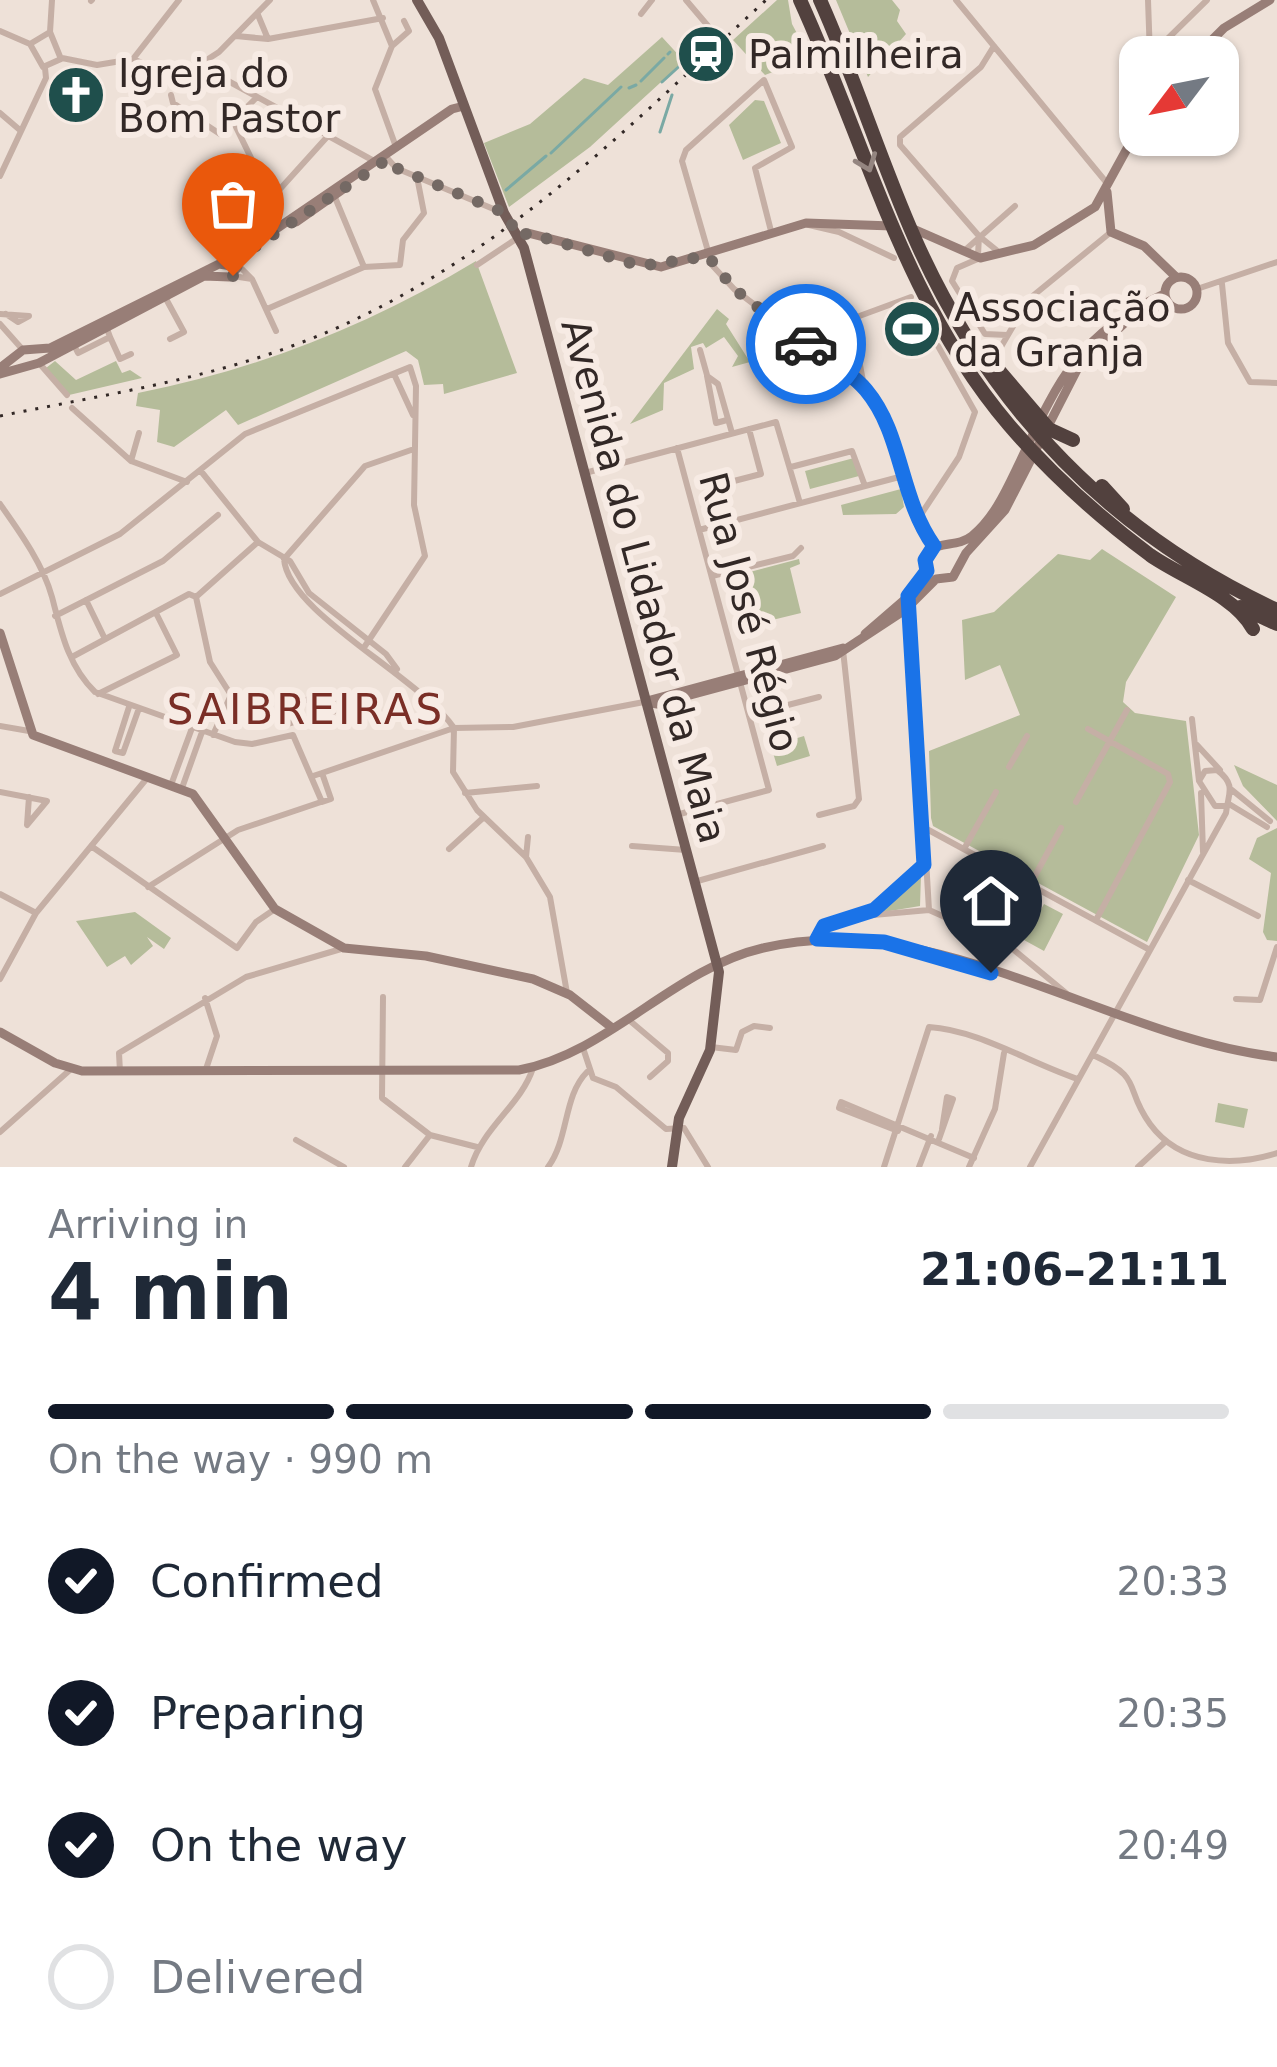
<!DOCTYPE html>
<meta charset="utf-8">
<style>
:root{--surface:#fff;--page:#f2f2f3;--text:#1f2937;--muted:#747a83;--line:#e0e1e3;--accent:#111827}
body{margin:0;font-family:"DejaVu Sans",sans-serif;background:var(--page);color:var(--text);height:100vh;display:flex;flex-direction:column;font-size:45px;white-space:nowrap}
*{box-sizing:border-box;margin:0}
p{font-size:39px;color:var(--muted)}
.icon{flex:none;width:66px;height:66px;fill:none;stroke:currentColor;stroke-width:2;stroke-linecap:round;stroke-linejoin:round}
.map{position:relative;height:1167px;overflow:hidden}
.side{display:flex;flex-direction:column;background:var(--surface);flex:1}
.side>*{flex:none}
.needle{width:78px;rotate:238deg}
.buttons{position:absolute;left:1119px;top:36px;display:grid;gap:24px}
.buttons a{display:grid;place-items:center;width:120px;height:120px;border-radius:24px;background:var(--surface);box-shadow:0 3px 9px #0004;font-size:60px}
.pin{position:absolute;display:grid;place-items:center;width:102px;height:102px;color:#fff;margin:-123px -51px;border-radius:50% 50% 50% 0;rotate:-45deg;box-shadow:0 0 12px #0007}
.pin .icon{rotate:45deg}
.courier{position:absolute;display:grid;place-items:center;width:120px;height:120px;margin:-60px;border:9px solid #1a73e8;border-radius:50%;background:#fff;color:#222;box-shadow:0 3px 15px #0007}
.overview em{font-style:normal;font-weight:800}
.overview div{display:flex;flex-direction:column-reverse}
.overview{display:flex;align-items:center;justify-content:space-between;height:204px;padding:0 48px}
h1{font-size:78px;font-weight:800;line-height:90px}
.bar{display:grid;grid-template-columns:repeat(4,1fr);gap:18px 12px;align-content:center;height:144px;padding:0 48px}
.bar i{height:15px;border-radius:9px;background:var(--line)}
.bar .selected{background:var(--accent)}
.bar p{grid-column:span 4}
ol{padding:0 48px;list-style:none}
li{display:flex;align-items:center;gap:36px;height:132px}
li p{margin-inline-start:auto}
li .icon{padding:12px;border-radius:50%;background:var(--accent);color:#fff;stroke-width:4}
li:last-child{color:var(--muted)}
li i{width:66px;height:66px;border:6px solid var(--line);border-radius:50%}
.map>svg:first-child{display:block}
.green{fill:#b5bc9a}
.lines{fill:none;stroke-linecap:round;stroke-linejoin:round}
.stream{stroke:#7aa9a4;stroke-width:3}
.street{stroke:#c5afa5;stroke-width:6}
.secondary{stroke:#987e77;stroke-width:9}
.primary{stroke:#735d58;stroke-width:10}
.highway{stroke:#52413e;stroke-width:14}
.rail{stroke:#322826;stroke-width:3;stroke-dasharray:3 9;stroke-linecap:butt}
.oneway{stroke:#948580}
.done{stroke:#746964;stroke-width:12;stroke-dasharray:0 21.6}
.route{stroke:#1a73e8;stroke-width:15}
.labels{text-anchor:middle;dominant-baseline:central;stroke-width:12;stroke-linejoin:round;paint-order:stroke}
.poi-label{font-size:39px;fill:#322826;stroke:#f7ebe4;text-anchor:start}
.street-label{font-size:39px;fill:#322826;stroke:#f7ebe4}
.neighbourhood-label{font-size:42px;letter-spacing:3px;fill:#7a2e26;stroke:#f7ebe4}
</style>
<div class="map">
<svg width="1277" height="1167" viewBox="0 0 1277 1167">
<rect width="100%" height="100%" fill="#eee1d8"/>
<!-- green -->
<path class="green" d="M777,0H788L792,24L810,58L765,75L733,40Z
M836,0H892L900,10L897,21L906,34L868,77Z
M662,37L684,61L590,147L509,207L484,143L530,124L584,78L608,85Z
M755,100L764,101L781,143L743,160L729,125Z
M476,261L517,373L444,394L443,384L424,385L418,360L406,351L238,425L226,410L174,447L157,442L160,410L136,406L138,393C259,369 370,325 476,261Z
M911,307L930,340L913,350L894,317Z
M717,309L729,319L726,324L750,362L732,367L738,356L724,337L706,348L703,343L691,347L694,369L664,383L663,410L630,424Z
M55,361L76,380L116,361L122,373L130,370L142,378L69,395L46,368Z
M854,458L859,476L810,489L805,471Z
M901,489L904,507L896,514L843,515L841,505Z
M1102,549L1176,597L1126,682L1123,702L1135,713L1186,721L1199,835L1147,942L933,826L931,818L929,751L1020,715L1000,665L965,680L962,620L994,612L1058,554L1090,560Z
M799,559L800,564L790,568L801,613L744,627L727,578Z
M804,736L810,756L777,766L771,746Z
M1234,765L1277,785V821L1243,786Z
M1277,828V941L1267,940L1263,932L1271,873L1249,859L1257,838Z
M921,875L920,906L884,912V906Z
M1044,904L1063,914L1044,951L1024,940Z
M135,912L171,938L164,949L147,937L153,946L131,965L125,956L107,967L76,921Z
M1218,1103L1248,1109L1244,1128L1215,1122Z"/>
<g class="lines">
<!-- stream -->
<path class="stream" d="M668,54L670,52
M641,81L664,58
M662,82L685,61
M629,88L636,85
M660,132L672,95
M551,153L621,87
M506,190L546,156"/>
<!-- street -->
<path class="street" d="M373,0L392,46L375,89L396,147
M686,0L714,33
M956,0L1106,182
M1148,0L1150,56
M91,1L92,0
M641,14L652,0
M258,15L268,39
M0,31L30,44
M50,32L52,0
M236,36L268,39L383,18
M30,44L43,67L61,59L50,32
M30,44L50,32
M392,46L409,31L404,21
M1150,56L1207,0
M62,58L97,65L133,59L149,66L199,65L374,161
M133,59L179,0
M199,65L219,52L270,0
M171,95L173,103L220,134L256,98
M0,113L21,131
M234,123L271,199L327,137
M1139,126L1140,108
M388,159L396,168L503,213
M0,176L46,78L45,68
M334,195L364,267
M809,225L839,232L894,258
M771,231L755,168L792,147L764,80L686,150L682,161L712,265L734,289L865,389L892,439L912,513L934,546
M979,236L900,145V137L981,67L994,46
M964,251L1015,206
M978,255L979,236L1000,253
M980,258L957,268L952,281L985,334L1007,335
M477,265L519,237
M233,276L252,279L239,266
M252,279L276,331
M1222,284L1228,343L1250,382L1277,383
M1197,289L1277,262
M165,297L184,332L170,339
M267,309L364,267L400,265L403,240L424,213L417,177
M0,314L29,316L18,322L6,314
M852,323L864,386
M0,324L23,350
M110,337L120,359L131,354
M74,345L78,353L110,337L106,326
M700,350L707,375
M998,352L1029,299L1111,232
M824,357L854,318L911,297
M39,363L67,395
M394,374L413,415
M72,408L131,461
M727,420L716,423L707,376L718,384L732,433
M139,433L131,461L187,482
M791,467L852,451L865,486
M200,470L258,542L290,561L309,593L386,654L397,669
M585,473L776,422L800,503
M730,482L761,474L749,429
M0,504C19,531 43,564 52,597C61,631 68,666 95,692L235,742L252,744L293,735L322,802L331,799L322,773L313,776
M916,522L959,457L975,412L938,346
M699,530L903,476
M284,559C288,613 420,677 454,728
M284,559L365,466L414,449
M712,576L793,556L801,548
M0,594L120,534L245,434L410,367L416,386L414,505L425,556L365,646
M86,600L105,639
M911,606L929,910L1008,945L1066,993
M55,616L163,561L218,515
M72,657L189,594L196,597
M331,693L340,707L335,711L283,725L280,721L281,707Z
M98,694L177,655L156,613
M129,707L115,751L123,753L138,711
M749,715L819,697
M1192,719L1199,781
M0,726L29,731
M454,728L453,772L477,810L526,857L550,897L567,993
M1088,729L1168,774L1170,782L1096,920
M213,735L231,695L210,662L196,597L258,542
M1197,745L1220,770
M1009,767L1027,736
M322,773L454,728L513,727L644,702
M171,785L192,728
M182,788L202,732
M1232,790L1270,821
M0,792L42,800L47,801L27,825L29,797
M465,793L537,786
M1201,793L1203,852
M1076,802L1127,710
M1229,804L1267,827
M676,815L769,790L677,448
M819,815L854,806L859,799L843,650
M923,827L1150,950
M91,846L237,948L256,922L275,909
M632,846L686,850
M449,849L484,817
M964,849L996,792
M526,857L528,837
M1188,880L1258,916
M694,882L823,846
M1030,885L1061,828
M148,887L238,830L321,802
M0,894L36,913
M868,913L924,865
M817,939L823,926L862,916L929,910
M0,979L36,913L148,777
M383,997L382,1098L430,1135L477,1147
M205,998L217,1036L206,1069
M1236,999L1260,1000L1277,947
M629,1020L668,1053V1061L650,1077
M711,1047L736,1050L742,1032L754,1026L770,1028
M583,1048L593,1078L616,1087L666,1129L684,1128L708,1167
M1093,1055C1145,1079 1123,1087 1150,1124C1180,1165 1233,1167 1277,1153
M120,1072L119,1053L246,977L341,949
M898,1131L839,1108L841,1102L974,1158
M0,1132L71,1069
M939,1139L953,1099L947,1097L942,1129
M296,1140L344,1167
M405,1167L430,1135
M471,1167C483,1127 521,1105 533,1068
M548,1167C569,1139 563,1096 587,1072
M884,1167L929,1027C978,1030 1030,1063 1078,1079
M919,1167L931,1136
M969,1167L995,1109L1004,1053
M1030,1167L1226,813C1228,794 1237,785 1217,770L1205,771L1199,781L1215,806H1227
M1138,1167L1165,1142"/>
<!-- secondary -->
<path class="secondary" d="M1195,57L1224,28L1270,0
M1107,192L1111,232L1144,246L1176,277
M296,222L346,187
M909,227L980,258L1034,245L1095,207L1140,125
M519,237L528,233L661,267L806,223L892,226
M229,261L452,109L464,106
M1165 293a16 16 0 1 1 32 0a16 16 0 1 1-32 0Z
M0,368L23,350L50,348L219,264L238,267L230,277L204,276L39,363L0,374
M0,633L33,735L193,794L275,909L344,948L426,956L533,979L570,995L611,1027
M865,634L909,596L927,571L929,550C943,541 958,547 972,536C994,518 1006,491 1018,466C1057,383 1077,334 1164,294
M647,701L843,648
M646,702L657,704L835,656L905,610L936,579L953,577L966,553L1005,510L1080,364L1127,321L1169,304
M0,1032L55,1063L82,1071L519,1070C609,1053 673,969 763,948C935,906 1108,1037 1277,1057"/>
<!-- primary -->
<path class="primary" d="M417,0L439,38L504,213L524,248L719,972L710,1050L679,1118L672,1167"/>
<!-- highway -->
<path class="highway" d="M800,0C866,144 904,302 1009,425C1051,474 1099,517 1150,555C1181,577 1235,595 1253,629
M820,0C855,78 880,160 915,239C990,408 1109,532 1277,610
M984,353L1049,429L1073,440
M1102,486L1123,509
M1240,607L1277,624"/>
<!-- rail -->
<path class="rail" d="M0,416C98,396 198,381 292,346C483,276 620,135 766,0"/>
</g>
<!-- one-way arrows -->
<defs><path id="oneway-chevron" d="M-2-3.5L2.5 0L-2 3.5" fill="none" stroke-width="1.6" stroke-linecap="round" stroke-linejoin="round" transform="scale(3)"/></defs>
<use class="oneway" href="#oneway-chevron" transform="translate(867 163) rotate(69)"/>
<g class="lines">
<!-- done -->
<path class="done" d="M233,276L238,270L234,263L244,254L388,159L396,168L505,213L519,237L528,233L641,266L708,256L734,289L806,344"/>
<!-- route -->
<path class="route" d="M806,344C825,358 851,372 866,390C903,434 899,497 934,546L925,560L927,571L908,596L924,865L874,910L824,926L817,939L884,942L991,973"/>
</g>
<!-- icons -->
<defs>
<g id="station-disc" transform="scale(3)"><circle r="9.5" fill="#1f4f4c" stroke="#f7ebe4"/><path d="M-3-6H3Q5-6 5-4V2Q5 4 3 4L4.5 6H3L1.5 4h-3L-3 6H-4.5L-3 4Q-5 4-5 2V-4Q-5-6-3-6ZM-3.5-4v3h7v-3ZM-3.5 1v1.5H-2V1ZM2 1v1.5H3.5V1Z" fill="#fff"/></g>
<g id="church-disc" transform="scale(3)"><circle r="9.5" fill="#1f4f4c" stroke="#f7ebe4"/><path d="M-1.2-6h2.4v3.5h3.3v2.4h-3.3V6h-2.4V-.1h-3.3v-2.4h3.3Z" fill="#fff"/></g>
<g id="stadium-disc" transform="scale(3)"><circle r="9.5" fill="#1f4f4c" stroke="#f7ebe4"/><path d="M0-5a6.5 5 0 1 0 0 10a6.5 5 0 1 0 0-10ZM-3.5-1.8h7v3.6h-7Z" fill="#fff"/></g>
</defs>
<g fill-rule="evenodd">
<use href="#station-disc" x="706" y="54"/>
<use href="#church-disc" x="76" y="95"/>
<use href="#stadium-disc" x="912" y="329"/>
</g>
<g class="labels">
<!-- poi labels -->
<g class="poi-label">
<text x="748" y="54">Palmilheira</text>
<text x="118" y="73">Igreja do<tspan x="118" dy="45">Bom Pastor</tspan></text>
<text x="954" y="307">Associação<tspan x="954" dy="45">da Granja</tspan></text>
</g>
<!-- street labels -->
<g class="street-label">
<text transform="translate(644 581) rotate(75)">Avenida do Lidador da Maia</text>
<text transform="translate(749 612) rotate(75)">Rua José Régio</text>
</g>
<!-- neighbourhood labels -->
<g class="neighbourhood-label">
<text x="306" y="709">SAIBREIRAS</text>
</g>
</g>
</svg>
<div class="buttons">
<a><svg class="needle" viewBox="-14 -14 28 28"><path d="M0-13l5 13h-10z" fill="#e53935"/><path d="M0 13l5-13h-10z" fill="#747a83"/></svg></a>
</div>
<div class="pin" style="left:233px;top:276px;background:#ea580c"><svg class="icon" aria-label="bag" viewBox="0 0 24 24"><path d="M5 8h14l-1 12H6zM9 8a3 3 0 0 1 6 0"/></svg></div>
<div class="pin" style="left:991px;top:973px;background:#1f2937"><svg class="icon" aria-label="home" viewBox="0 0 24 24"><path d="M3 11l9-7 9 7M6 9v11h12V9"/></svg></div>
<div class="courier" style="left:806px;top:344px"><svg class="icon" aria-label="car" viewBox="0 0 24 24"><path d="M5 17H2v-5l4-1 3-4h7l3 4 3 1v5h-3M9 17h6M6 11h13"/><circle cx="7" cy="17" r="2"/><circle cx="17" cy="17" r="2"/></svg></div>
</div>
<section class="side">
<div class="overview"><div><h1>4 min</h1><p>Arriving in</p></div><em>21:06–21:11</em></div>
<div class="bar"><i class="selected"></i><i class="selected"></i><i class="selected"></i><i></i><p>On the way · 990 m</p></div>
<ol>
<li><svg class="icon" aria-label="check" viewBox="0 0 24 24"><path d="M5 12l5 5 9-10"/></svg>Confirmed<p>20:33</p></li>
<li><svg class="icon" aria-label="check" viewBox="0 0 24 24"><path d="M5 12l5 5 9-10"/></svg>Preparing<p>20:35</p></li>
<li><svg class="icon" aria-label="check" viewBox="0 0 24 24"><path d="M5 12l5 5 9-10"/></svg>On the way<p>20:49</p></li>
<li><i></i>Delivered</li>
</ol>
</section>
